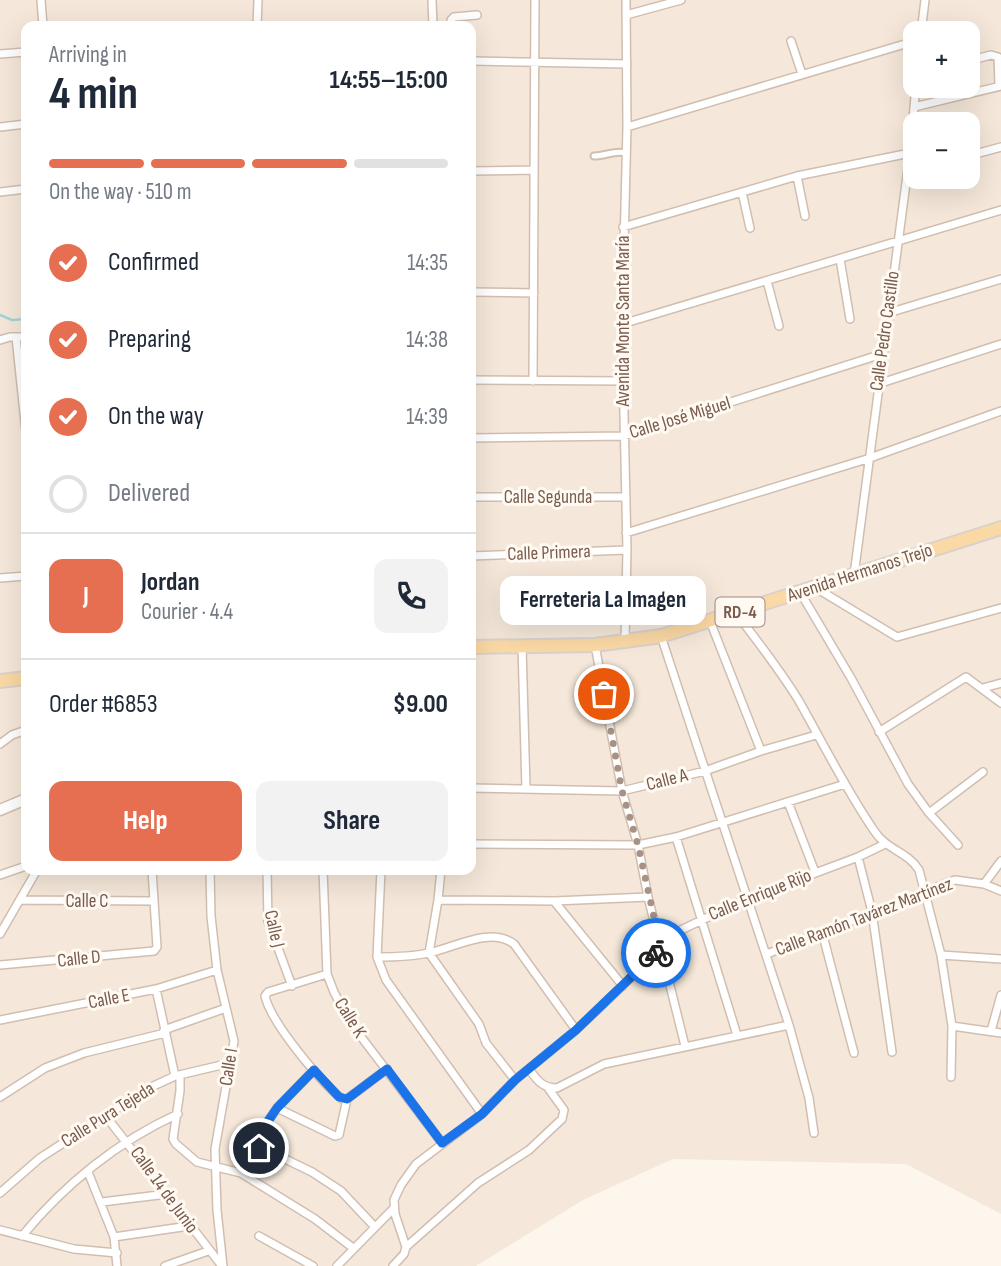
<!DOCTYPE html>
<meta charset="utf-8">
<style>
:root{--surface:#fff;--page:#f2f2f3;--text:#1f2937;--muted:#747a83;--line:#e0e1e3;--accent:#e76f51}
body{margin:0;font-family:"Sofia Sans Condensed",sans-serif;background:var(--page);color:var(--text);height:100vh;display:flex;flex-direction:column;font-size:26px;white-space:nowrap}
*{box-sizing:border-box;margin:0}
p{font-size:23px;color:var(--muted)}
.icon{flex:none;width:38px;height:38px;fill:none;stroke:currentColor;stroke-width:2;stroke-linecap:round;stroke-linejoin:round}
.map{position:relative;flex:1;overflow:hidden}
.drawer{position:absolute;left:21px;top:21px;width:455px;height:854px;display:flex;flex-direction:column;background:var(--surface);border-radius:14px;box-shadow:0 7px 28px #0002}
.drawer>*{flex:none}
.tools{position:absolute;left:903px;top:21px;display:grid;gap:14px}
.tools a{display:grid;place-items:center;width:77px;height:77px;border-radius:14px;background:var(--surface);box-shadow:0 7px 28px #0002;font-size:35px}
.pin{position:absolute;display:grid;place-items:center;width:60px;height:60px;color:#fff;margin:-30px;border:4px solid #fff;border-radius:50%;box-shadow:0 2px 7px #0007}
.courier{position:absolute;display:grid;place-items:center;width:70px;height:70px;margin:-35px;border:5px solid #1a73e8;border-radius:50%;background:#fff;color:#222;box-shadow:0 2px 9px #0007}
.bubble{position:absolute;height:49px;border-radius:14px;background:var(--surface);box-shadow:0 7px 28px #0002;font-size:23px;font-weight:700;line-height:49px;text-align:center}
.summary em{font-style:normal;font-weight:700}
.summary div{display:flex;flex-direction:column-reverse}
.summary{display:flex;align-items:center;justify-content:space-between;height:119px;padding:0 28px}
h1{font-size:46px;font-weight:700;line-height:52px}
.bar{display:grid;grid-template-columns:repeat(4,1fr);gap:10px 7px;align-content:center;height:84px;padding:0 28px}
.bar i{height:9px;border-radius:5px;background:var(--line)}
.bar .active{background:var(--accent)}
.bar p{grid-column:span 4}
.line{display:flex;align-items:center;gap:18px;padding:0 28px;border-top:2px solid var(--line)}
.line div{flex:1}
.round{display:grid;place-items:center;flex:none;width:74px;height:74px;border-radius:14px;background:var(--page)}
ol{padding:0 28px;list-style:none}
li{display:flex;align-items:center;gap:21px;height:77px}
li p{margin-inline-start:auto}
li .icon{padding:7px;border-radius:50%;background:var(--accent);color:#fff;stroke-width:4}
li:last-child{color:var(--muted)}
li i{width:38px;height:38px;border:4px solid var(--line);border-radius:50%}
.cta{display:flex;gap:14px;margin-top:auto;padding:14px 28px}
.cta a{flex:1;height:80px;border-radius:14px;background:var(--accent);color:#fff;font-size:28px;font-weight:700;line-height:80px;text-align:center}
.cta a+a{background:var(--page);color:var(--text)}
.map>svg:first-child{display:block}
.residential{fill:#f5e8da;fill-rule:evenodd}
.lines{fill:none;stroke-linecap:round;stroke-linejoin:round}
.stream{stroke:#a5d3da;stroke-width:2.5}
.pedestrian-casing{stroke:#d1beb0;stroke-width:9}
.minor-casing{stroke:#d1beb0;stroke-width:10}
.tertiary-casing{stroke:#d1beb0;stroke-width:13}
.primary-casing{stroke:#dad1cd;stroke-width:16}
.pedestrian{stroke:#fff;stroke-width:5}
.minor{stroke:#fff;stroke-width:7}
.tertiary{stroke:#fff;stroke-width:10}
.primary{stroke:#fbd9a5;stroke-width:12}
.done{stroke:#a89285;stroke-width:7;stroke-dasharray:0 12.6}
.route{stroke:#1a73e8;stroke-width:9}
.labels{text-anchor:middle;dominant-baseline:central;stroke-width:6;stroke-linejoin:round;paint-order:stroke}
.shield{fill:#fffaf3;stroke:#a28b7f;stroke-width:2}
.shield-label{font-size:18px;font-weight:bold;fill:#7a5c4d}
.street-label{font-size:19px;fill:#7a5c4d;stroke:#fffaf3}
</style>
<div class="map">
<svg width="1001" height="1266" viewBox="0 0 1001 1266">
<rect width="100%" height="100%" fill="#fdf6ec"/>
<!-- residential -->
<path class="residential" d="M0,0H1001V1214L906,1164L673,1159L583,1200L476,1266H0ZM26,26H471V870H26ZM915,33H968V86H915ZM915,124H968V177H915Z"/>
<g class="lines">
<!-- stream -->
<path class="stream" d="M0,315L12,320L26,319"/>
<!-- pedestrian casing -->
<g class="pedestrian-casing">
<path id="pedestrian" d="M594,156C606,156 614,150 626,153"/>
</g>
<!-- minor casing -->
<g class="minor-casing">
<path id="minor" d="M41,0L43,26
M432,0L433,26
M626,15L681,0
M257,26L258,0
M451,26V20L454,17L477,15
M921,33L925,0
M791,41L802,74
M0,54L26,52
M471,61L627,64
M968,61L991,55L998,57L999,86
M914,107L1001,86
M0,127L26,124
M627,127L915,41
M968,156L1001,147
M471,171L534,170
M797,176L805,216
M0,192L26,189
M742,192L750,228
M623,227L797,176L910,153
M840,259L850,319
M767,281L779,326
M471,292L534,293
M888,313L1001,279
M622,324L1001,210
M16,337L26,432
M0,340L10,337H26
M471,380L624,381
M533,381L535,0
M878,384L1001,344
M471,438L624,436L882,354
M471,497H626
M626,533L867,459L1001,411
M471,556L627,550
M854,575L910,153L916,86
M0,578L26,576
M816,588L897,637L1001,608
M800,592L851,678L908,784L929,813L958,845
M736,613C758,642 780,670 799,701C824,745 846,790 875,832C887,850 908,852 919,870L941,955L952,1026L951,1077
M710,621L761,751
M661,636L789,1025L809,1098L814,1133
M625,641L627,550L622,324L627,127L626,0
M595,645L622,791L638,845L648,897L685,1046
M522,646L526,789
M983,688L1001,683
M879,732L966,677L1001,703
M0,744L12,735L26,730
M471,788L622,791L705,771L761,751L816,735
M788,802L815,872
M929,813L983,772
M676,837L737,1035
M471,844L638,845L676,837L845,784
M858,857L872,912L892,1052
M210,870L211,916L217,970L234,1041L215,1149L217,1210L223,1266
M267,870L268,921L292,986
M323,870L327,974L334,992L349,1021L442,1143
M381,870L377,957L386,980L482,1114
M441,870L438,900L429,953L479,1024L486,1043L515,1080
M0,875L26,866
M984,884L1001,861
M20,900L153,901
M438,900L554,901L648,897
M554,901L623,986
M822,932L854,1053
M0,934L37,870
M767,954L955,880L984,884L1001,891
M941,955L1001,959
M377,957C394,957 411,957 428,953C454,948 490,926 514,944L576,1030
M0,965L154,951L157,947L152,870
M327,974L268,992L265,996C271,1023 320,1081 342,1099H347L387,1069
M156,989L175,1076
M0,1020L156,989L217,970
M952,1026L1001,1033
M164,1030L226,1008
M991,1031L1001,995
M529,1069C537,1080 542,1088 557,1088L604,1064L789,1025
M314,1070L277,1108L255,1140L256,1145L312,1172L341,1191L374,1226
M180,1075V1091L173,1139L176,1144L197,1162L241,1173L315,1219L353,1248
M0,1097L45,1068L84,1053L165,1033
M277,1108L335,1136L339,1135L347,1099
M105,1115L222,1266
M88,1172L114,1237L117,1266
M0,1193L40,1158L147,1089L175,1076L230,1063
M102,1202L167,1194
M0,1230L74,1249L117,1253
M22,1236C64,1185 118,1141 178,1114
M259,1236L313,1266
M114,1237L189,1226
M406,1247L478,1183L529,1150L562,1119L564,1110L548,1088
M165,1266L208,1251
M337,1266L394,1208
M393,1266L404,1254L406,1247L395,1214L394,1200L401,1185L416,1164L482,1114L515,1080L576,1030L681,930L746,899L858,857L885,844"/>
</g>
<!-- tertiary casing -->
<g class="tertiary-casing">
<path id="tertiary" d="M0,810L26,799"/>
</g>
<!-- primary casing -->
<g class="primary-casing">
<path id="primary" d="M471,647L595,645L661,636L1001,528
M0,681L26,678"/>
</g>
<!-- pedestrian -->
<use href="#pedestrian" class="pedestrian"/>
<!-- minor -->
<use href="#minor" class="minor"/>
<!-- tertiary -->
<use href="#tertiary" class="tertiary"/>
<!-- primary -->
<use href="#primary" class="primary"/>
</g>
<g class="lines">
<!-- done -->
<path class="done" d="M604,694L622,791L638,845L661,949L656,953"/>
<!-- route -->
<path class="route" d="M259,1148L255,1140L277,1108L314,1070L339,1097L347,1099L387,1069L442,1143L482,1114L515,1080L576,1030L656,953"/>
</g>
<g class="labels">
<!-- shield labels -->
<rect class="shield" x="715.5" y="597.5" width="49" height="29" rx="5"/>
<g class="shield-label">
<text x="740" y="612">RD-4</text>
</g>
<!-- street labels -->
<g class="street-label">
<text transform="translate(623 321) rotate(-90)">Avenida Monte Santa María</text>
<text transform="translate(885 331) rotate(-82)">Calle Pedro Castillo</text>
<text transform="translate(680 418) rotate(-17)">Calle José Miguel</text>
<text x="548" y="497">Calle Segunda</text>
<text transform="translate(549 553) rotate(-2)">Calle Primera</text>
<text transform="translate(860 573) rotate(-18)">Avenida Hermanos Trejo</text>
<text transform="translate(667 780) rotate(-14)">Calle A</text>
<text transform="translate(760 895) rotate(-22)">Calle Enrique Rijo</text>
<text x="87" y="901">Calle C</text>
<text transform="translate(864 917) rotate(-21)">Calle Ramón Tavárez Martínez</text>
<text transform="translate(274 929) rotate(77)">Calle J</text>
<text transform="translate(79 959) rotate(-6)">Calle D</text>
<text transform="translate(109 999) rotate(-11)">Calle E</text>
<text transform="translate(350 1018) rotate(58)">Calle K</text>
<text transform="translate(229 1067) rotate(-81)">Calle I</text>
<text transform="translate(108 1115) rotate(-32)">Calle Pura Tejeda</text>
<text transform="translate(164 1190) rotate(54)">Calle 14 de Junio</text>
</g>
</g>
</svg>
<div class="tools">
<a>+</a>
<a>−</a>
</div>
<div class="pin" style="left:604px;top:694px;background:#ea580c"><svg class="icon" aria-label="bag" viewBox="0 0 24 24"><path d="M5 8h14l-1 12H6zM9 8a3 3 0 0 1 6 0"/></svg></div>
<div class="pin" style="left:259px;top:1148px;background:#1f2937"><svg class="icon" aria-label="home" viewBox="0 0 24 24"><path d="M3 11l9-7 9 7M6 9v11h12V9"/></svg></div>
<div class="courier" style="left:656px;top:953px"><svg class="icon" aria-label="bike" viewBox="0 0 24 24"><circle cx="6" cy="16" r="4"/><circle cx="18" cy="16" r="4"/><path d="M6 16l4-8h5l3 8M10 8l3 8H6M13 5h3"/></svg></div>
<div class="bubble" style="left:500px;top:576px;width:206px">Ferreteria La Imagen</div>
<section class="drawer">
<div class="summary"><div><h1>4 min</h1><p>Arriving in</p></div><em>14:55–15:00</em></div>
<div class="bar"><i class="active"></i><i class="active"></i><i class="active"></i><i></i><p>On the way · 510 m</p></div>
<ol>
<li><svg class="icon" aria-label="check" viewBox="0 0 24 24"><path d="M5 12l5 5 9-10"/></svg>Confirmed<p>14:35</p></li>
<li><svg class="icon" aria-label="check" viewBox="0 0 24 24"><path d="M5 12l5 5 9-10"/></svg>Preparing<p>14:38</p></li>
<li><svg class="icon" aria-label="check" viewBox="0 0 24 24"><path d="M5 12l5 5 9-10"/></svg>On the way<p>14:39</p></li>
<li><i></i>Delivered</li>
</ol>
<div class="line" style="height:126px"><b class="round" style="background:var(--accent);color:#fff">J</b><div><b>Jordan</b><p>Courier · 4.4</p></div><a class="round"><svg class="icon" aria-label="phone" viewBox="0 0 24 24"><path d="M5 4h4l2 5-3 2q2 4 5 5l2-3 5 2v4C11 20 4 13 5 4z"/></svg></a></div>
<div class="line" style="height:91px"><div>Order #6853</div><b>$9.00</b></div>
<div class="cta"><a>Help</a><a>Share</a></div>
</section>
</div>
